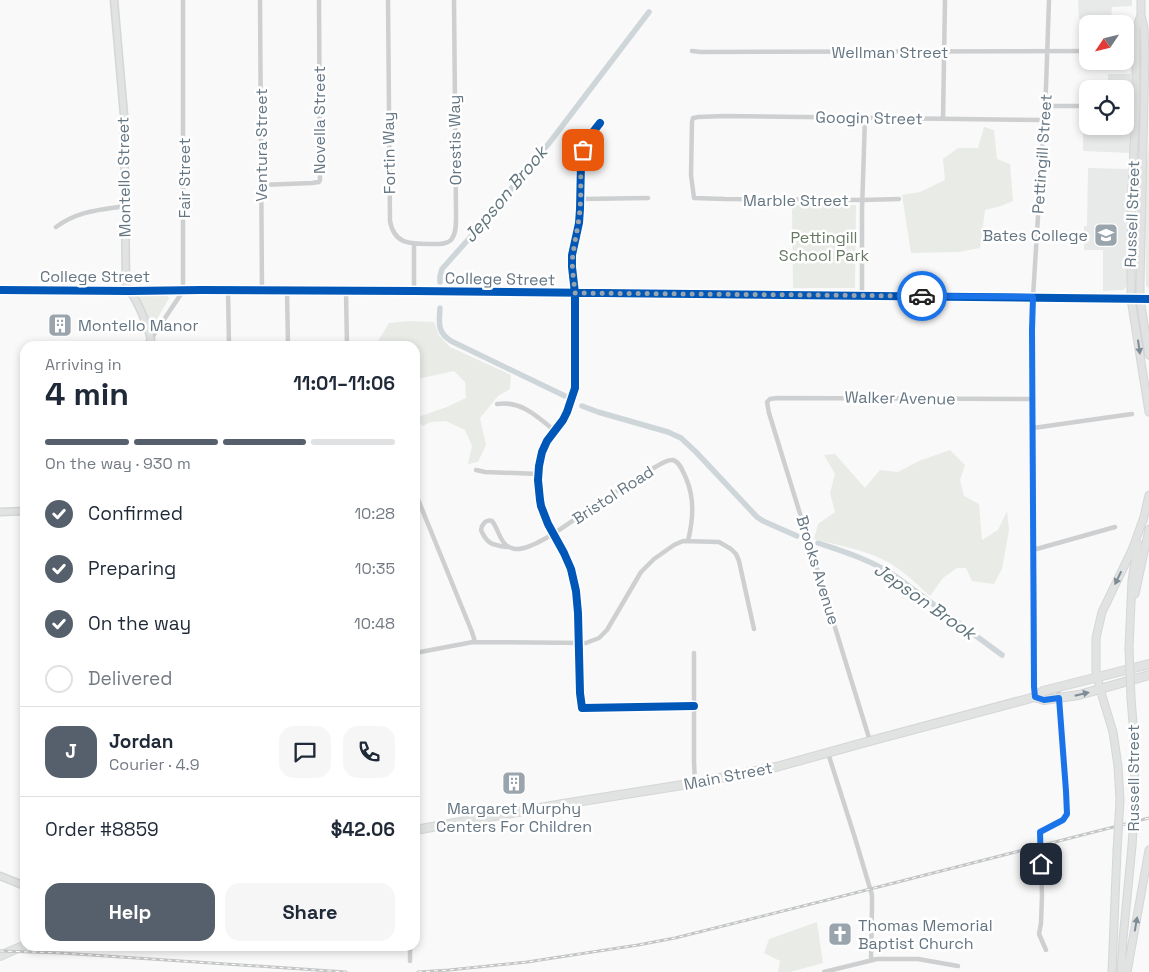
<!DOCTYPE html>
<meta charset="utf-8">
<style>
:root{--surface:#fff;--page:#f6f6f7;--text:#1f2937;--muted:#747a83;--line:#e0e1e3;--accent:#56606c}
body{margin:0;font-family:"Space Grotesk",sans-serif;background:var(--page);color:var(--text);height:100vh;display:flex;flex-direction:column;font-size:19px;white-space:nowrap}
*{box-sizing:border-box;margin:0}
p{font-size:16px;color:var(--muted)}
.icon{flex:none;width:28px;height:28px;fill:none;stroke:currentColor;stroke-width:2;stroke-linecap:round;stroke-linejoin:round}
.map{position:relative;flex:1;overflow:hidden}
.drawer{position:absolute;left:20px;top:341px;width:400px;height:610px;display:flex;flex-direction:column;background:var(--surface);border-radius:15px;box-shadow:0 2px 8px #0003}
.drawer>*{flex:none}
.needle{width:32px;rotate:235deg}
.fabs{position:absolute;left:1079px;top:15px;display:grid;gap:10px}
.fabs a{display:grid;place-items:center;width:55px;height:55px;border-radius:10px;background:var(--surface);box-shadow:0 2px 8px #0003;font-size:25px}
.pin{position:absolute;display:grid;place-items:center;width:42px;height:42px;color:#fff;margin:-21px;border-radius:10px;box-shadow:0 2px 8px #0006}
.courier{position:absolute;display:grid;place-items:center;width:50px;height:50px;margin:-25px;border:4px solid #1a73e8;border-radius:50%;background:#fff;color:#222;box-shadow:0 1px 6px #0007}
.summary em{font-style:normal;font-weight:800}
.summary div{display:flex;flex-direction:column-reverse}
.summary{display:flex;align-items:center;justify-content:space-between;height:85px;padding:0 25px}
h1{font-size:32px;font-weight:800;line-height:38px}
.bar{display:grid;grid-template-columns:repeat(4,1fr);gap:8px 5px;align-content:center;height:60px;padding:0 25px}
.bar i{height:6px;border-radius:4px;background:var(--line)}
.bar .active{background:var(--accent)}
.bar p{grid-column:span 4}
.line{display:flex;align-items:center;gap:12px;padding:0 25px;border-top:1px solid var(--line)}
.line div{flex:1}
.round{display:grid;place-items:center;flex:none;width:52px;height:52px;border-radius:15px;background:var(--page)}
ol{padding:0 25px;list-style:none}
li{display:flex;align-items:center;gap:15px;height:55px}
li p{margin-inline-start:auto}
li .icon{padding:5px;border-radius:50%;background:var(--accent);color:#fff;stroke-width:4}
li:last-child{color:var(--muted)}
li i{width:28px;height:28px;border:2px solid var(--line);border-radius:50%}
.primary-button{display:flex;gap:10px;margin-top:auto;padding:10px 25px}
.primary-button a{flex:1;height:58px;border-radius:15px;background:var(--accent);color:#fff;font-size:20px;font-weight:800;line-height:58px;text-align:center}
.primary-button a+a{background:var(--page);color:var(--text)}
.map>svg:first-child{display:block}
.built{fill:#e8e9e9}
.green{fill:#e8ebe6}
.lines{fill:none;stroke-linecap:round;stroke-linejoin:round}
.canal{stroke:#ced6d9;stroke-width:5.5}
.secondary-casing{stroke:#d5d6d7;stroke-width:9}
.primary-casing{stroke:#d5d6d7;stroke-width:9}
.highway-casing{stroke:#d5d6d6;stroke-width:10}
.street{stroke:#cecfd0;stroke-width:4.5}
.secondary{stroke:#e1e2e2;stroke-width:6}
.primary{stroke:#e1e2e2;stroke-width:7}
.highway{stroke:#e1e2e2;stroke-width:8}
.rail-casing{stroke:#c3c5c6;stroke-width:3}
.rail{stroke:#fff;stroke-width:1;stroke-dasharray:4;stroke-linecap:butt}
.primary-bridge-casing{stroke:#d5d6d7;stroke-width:9;stroke-linecap:butt}
.primary-bridge{stroke:#e1e2e2;stroke-width:7}
.cycleway-casing{stroke:#fff;stroke-width:11}
.cycleway{stroke:#0057b8;stroke-width:8}
.oneway{fill:#7e8c96}
.done{stroke:#99a4ac;stroke-width:5;stroke-dasharray:0 9}
.route{stroke:#1a73e8;stroke-width:6}
.labels{text-anchor:middle;dominant-baseline:central;stroke-width:5;stroke-linejoin:round;paint-order:stroke}
.street-label{font-size:16px;fill:#657683;stroke:#fff}
.poi-label{font-size:16px;fill:#657683;stroke:#fff;text-anchor:start}
.park-label{font-size:16px;fill:#687a64;stroke:#fff}
.water-label{font-size:18px;font-style:italic;fill:#60757c;stroke:#fff}
</style>
<div class="map">
<svg width="1149" height="972" viewBox="0 0 1149 972">
<rect width="100%" height="100%" fill="#f9f9f9"/>
<!-- built -->
<path class="built" d="M1078,0H1132V6L1112,7L1111,20L1079,19Z
M1108,74H1131V100L1130,101L1125,102V89H1108Z
M1083,126H1089L1090,129L1130,130V153L1083,151Z
M1088,168L1130,169L1127,283L1126,287L1123,290H1120L1103,291V250H1084V226H1087Z"/>
<!-- green -->
<path class="green" d="M1149,121V289L1148,287L1146,286L1145,185L1149,142Z
M984,127L994,130L997,159L1010,164L1013,201L1001,206L985,210L980,248L958,252L911,253L902,195L920,192L945,180L943,159L958,148H978Z
M792,205H856L855,288H793Z
M140,295H167L169,298L153,326H150L138,297Z
M409,321L434,322L439,335L450,347L511,375L510,389L498,396L480,418L486,445L478,462L468,464L472,446L465,430L446,421L431,422L422,426L415,418L447,407L466,398L465,382L454,371L417,379L415,384V346H382L376,344L389,323Z
M950,450L965,465L960,480L964,496L979,504L982,540L998,530L1007,511L1009,530L1002,569L994,584L972,581L966,568H957L943,578L930,596C918,585 900,568 886,561C865,550 838,545 814,539L818,524L835,512L830,493L835,474L824,455L835,454L865,488L880,470L898,472L919,461Z
M817,922L823,963L790,972H778L780,961L764,953L769,939Z"/>
<g class="lines">
<!-- canal -->
<path class="canal" d="M440,282V276L442,269L482,224L550,142L649,12
M440,308C439,323 437,332 451,341L565,396
M582,406L598,412L668,432L681,438L696,452L757,517L763,521L797,536
M818,543C845,552 871,560 895,576L1002,655"/>
<!-- secondary casing -->
<g class="secondary-casing">
<path id="secondary" d="M114,0L124,115L126,286C137,299 146,322 151,339L148,346
M0,290L130,291L201,290L414,291L1149,299
M0,512L25,511
M0,876L25,886"/>
</g>
<!-- primary casing -->
<g class="primary-casing">
<path id="primary" d="M1141,0V15L1144,28L1145,55L1140,283V299L1149,355
M1141,15L1136,30V105L1132,190L1131,269V299L1149,412
M1143,521L1149,495
M1135,594L1149,529
M1129,648L1132,580L1138,544
M1131,698L1134,736L1135,799
M1120,800L1118,766L1113,732L1100,689L1096,671V638L1102,612L1132,550L1144,517
M1112,972L1117,851
M1121,972L1123,939L1132,846
M1127,972L1149,850"/>
</g>
<!-- highway casing -->
<g class="highway-casing">
<path id="highway" d="M1035,697L1044,700L1079,695L1149,675
M415,830L563,804L695,783L776,767L870,741L1035,697L1043,691L1149,664
M0,956L25,945"/>
</g>
<!-- street -->
<path class="street" d="M260,0L262,291
M388,0L390,221C394,244 410,244 429,244C436,244 446,245 451,240C457,233 456,221 456,213L454,0
M692,51L701,52L1088,51
M1125,52H1127
M1125,105H1136
M1045,106H1088
M943,119L945,0
M600,123L586,141L583,150L581,163L580,209L579,223L572,255V267L575,293V388L567,412L563,420L547,441L542,452L539,466L538,480L540,500L541,506L548,524L564,553L571,569L576,591L578,613L580,693L582,708L694,706
M261,185L312,183L319,182L320,180L319,0
M581,199L648,198
M899,199L862,200L725,199L694,198L691,175L692,122L693,118L698,117L725,116L1044,120
M56,227C78,211 99,210 125,206
M414,244V291
M228,290L229,346
M287,291L288,346
M346,291L347,346
M862,295V210L865,118
M155,346L151,339L183,291V0
M497,404C521,400 538,417 555,431
M1033,428L1132,414
M415,429L418,434L415,438
M476,470L485,472L539,474
M415,492L472,632L475,642
M507,547C492,545 487,544 481,530C482,524 486,519 492,521C500,531 500,547 515,549C533,551 572,521 588,510C609,497 630,482 652,469C658,466 666,459 673,460C680,462 683,472 686,478C695,499 693,520 688,541
M1033,550L1115,527
M415,653L473,642L586,643L599,638L607,630L641,572L654,559L674,545L683,541L719,542L731,549L736,554L739,561L754,629
M694,653V762L695,783
M1035,697L1032,330L1033,297L1046,87L1049,0
M870,741L769,413L767,402L770,399L777,398L1033,399
M828,753L855,838L872,895V907L871,960
M1046,950L1039,934L1041,923L1042,896L1040,832L1063,820L1067,814L1066,791L1058,688
M410,961V946
M824,972L877,959H918L958,966"/>
<!-- secondary -->
<use href="#secondary" class="secondary"/>
<!-- primary -->
<use href="#primary" class="primary"/>
<!-- highway -->
<use href="#highway" class="highway"/>
<!-- rail casing -->
<g class="rail-casing">
<path id="rail" d="M0,951L61,953L346,972
M418,972L449,970L527,962L638,945L675,938L835,898L1149,818"/>
</g>
<!-- rail -->
<use href="#rail" class="rail"/>
<!-- primary-bridge casing -->
<g class="primary-bridge-casing">
<path id="primary-bridge" d="M1129,648L1131,698
M1132,846L1135,799
M1117,851L1120,800"/>
</g>
<!-- primary-bridge -->
<use href="#primary-bridge" class="primary-bridge"/>
<!-- cycleway casing -->
<g class="cycleway-casing">
<path id="cycleway" d="M600,123L586,141L583,150L581,163L580,209L579,223L572,255V267L575,293V388L567,412L563,420L547,441L542,452L539,466L538,480L540,500L541,506L548,524L564,553L571,569L576,591L578,613L580,693L582,708L694,706
M0,290L130,291L201,290L414,291L1149,299"/>
</g>
<!-- cycleway -->
<use href="#cycleway" class="cycleway"/>
</g>
<!-- one-way arrows -->
<defs><path id="oneway-solid" d="M-6-.8H1V-3.2L6.5 0L1 3.2V.8H-6Z" transform="scale(1.25)"/></defs>
<g class="oneway">
<use href="#oneway-solid" transform="translate(1139 347) rotate(82)"/>
<use href="#oneway-solid" transform="translate(1118 578) rotate(116)"/>
<use href="#oneway-solid" transform="translate(1082 694) rotate(-13)"/>
<use href="#oneway-solid" transform="translate(1136 924) rotate(-80)"/>
</g>
<g class="lines">
<!-- done -->
<path class="done" d="M583,150C579,169 582,189 580,208C579,224 575,239 573,254C571,267 574,280 575,293L922,296"/>
<!-- route -->
<path class="route" d="M922,296L1033,297L1032,330L1034,687L1035,697L1044,700L1059,698L1066,791L1067,814L1063,820L1040,832L1041,864"/>
</g>
<!-- icons -->
<defs>
<g id="university-square" transform="scale(1.25)"><rect x="-9" y="-9" width="18" height="18" rx="4" fill="#99a4ac" stroke="#fff"/><path d="M0-5L7-2L0 1L-7-2ZM-4 1L0 2.5L4 1V4Q0 6-4 4Z" fill="#fff"/></g>
<g id="building-square" transform="scale(1.25)"><rect x="-9" y="-9" width="18" height="18" rx="4" fill="#99a4ac" stroke="#fff"/><path d="M-4-6H4V6H1V3H-1V6H-4ZM-2.5-4.3h1.7v1.8h-1.7ZM.8-4.3h1.7v1.8H.8ZM-2.5-1h1.7V.8h-1.7ZM.8-1h1.7V.8H.8Z" fill="#fff"/></g>
<g id="church-square" transform="scale(1.25)"><rect x="-9" y="-9" width="18" height="18" rx="4" fill="#99a4ac" stroke="#fff"/><path d="M-1.2-6h2.4v3.5h3.3v2.4h-3.3V6h-2.4V-.1h-3.3v-2.4h3.3Z" fill="#fff"/></g>
</defs>
<g fill-rule="evenodd">
<use href="#university-square" x="1106" y="235"/>
<use href="#building-square" x="60" y="325"/>
<use href="#building-square" x="514" y="783"/>
<use href="#church-square" x="840" y="934"/>
</g>
<g class="labels">
<!-- street labels -->
<g class="street-label">
<text x="890" y="52">Wellman Street</text>
<text transform="translate(869 118) rotate(1)">Googin Street</text>
<text transform="translate(319 120) rotate(-90)">Novella Street</text>
<text transform="translate(455 140) rotate(-91)">Orestis Way</text>
<text transform="translate(261 145) rotate(-90)">Ventura Street</text>
<text transform="translate(389 153) rotate(-91)">Fortin Way</text>
<text transform="translate(1042 154) rotate(-86)">Pettingill Street</text>
<text transform="translate(124 177) rotate(-91)">Montello Street</text>
<text transform="translate(184 178) rotate(-90)">Fair Street</text>
<text x="796" y="200">Marble Street</text>
<text transform="translate(1132 214) rotate(-88)">Russell Street</text>
<text x="95" y="276">College Street</text>
<text transform="translate(500 279) rotate(1)">College Street</text>
<text transform="translate(900 398) rotate(1)">Walker Avenue</text>
<text transform="translate(613 495) rotate(-33)">Bristol Road</text>
<text transform="translate(818 570) rotate(73)">Brooks Avenue</text>
<text transform="translate(728 776) rotate(-11)">Main Street</text>
<text transform="translate(1133 778) rotate(-90)">Russell Street</text>
</g>
<!-- poi labels -->
<g class="poi-label">
<text x="1088" y="235" text-anchor="end">Bates College</text>
<text x="78" y="325">Montello Manor</text>
<text x="514" y="808" text-anchor="middle">Margaret Murphy<tspan x="514" dy="18">Centers For Children</tspan></text>
<text x="858" y="925">Thomas Memorial<tspan x="858" dy="18">Baptist Church</tspan></text>
</g>
<!-- park labels -->
<g class="park-label">
<text x="824" y="237">Pettingill<tspan x="824" dy="18">School Park</tspan></text>
</g>
<!-- water labels -->
<g class="water-label">
<text transform="translate(505 194) rotate(-50)">Jepson Brook</text>
<text transform="translate(925 601) rotate(35)">Jepson Brook</text>
</g>
</g>
</svg>
<div class="fabs">
<a><svg class="needle" viewBox="-14 -14 28 28"><path d="M0-13l5 13h-10z" fill="#e53935"/><path d="M0 13l5-13h-10z" fill="#747a83"/></svg></a>
<a><svg class="icon" aria-label="locate" viewBox="0 0 24 24"><circle cx="12" cy="12" r="6"/><path d="M12 2v4M12 18v4M2 12h4M18 12h4"/></svg></a>
</div>
<div class="pin" style="left:583px;top:150px;background:#ea580c"><svg class="icon" aria-label="bag" viewBox="0 0 24 24"><path d="M5 8h14l-1 12H6zM9 8a3 3 0 0 1 6 0"/></svg></div>
<div class="pin" style="left:1041px;top:864px;background:#1f2937"><svg class="icon" aria-label="home" viewBox="0 0 24 24"><path d="M3 11l9-7 9 7M6 9v11h12V9"/></svg></div>
<div class="courier" style="left:922px;top:296px"><svg class="icon" aria-label="car" viewBox="0 0 24 24"><path d="M5 17H2v-5l4-1 3-4h7l3 4 3 1v5h-3M9 17h6M6 11h13"/><circle cx="7" cy="17" r="2"/><circle cx="17" cy="17" r="2"/></svg></div>
<section class="drawer">
<div class="summary"><div><h1>4 min</h1><p>Arriving in</p></div><em>11:01–11:06</em></div>
<div class="bar"><i class="active"></i><i class="active"></i><i class="active"></i><i></i><p>On the way · 930 m</p></div>
<ol>
<li><svg class="icon" aria-label="check" viewBox="0 0 24 24"><path d="M5 12l5 5 9-10"/></svg>Confirmed<p>10:28</p></li>
<li><svg class="icon" aria-label="check" viewBox="0 0 24 24"><path d="M5 12l5 5 9-10"/></svg>Preparing<p>10:35</p></li>
<li><svg class="icon" aria-label="check" viewBox="0 0 24 24"><path d="M5 12l5 5 9-10"/></svg>On the way<p>10:48</p></li>
<li><i></i>Delivered</li>
</ol>
<div class="line" style="height:90px"><b class="round" style="background:var(--accent);color:#fff">J</b><div><b>Jordan</b><p>Courier · 4.9</p></div><a class="round"><svg class="icon" aria-label="chat" viewBox="0 0 24 24"><path d="M4 5h16v11H9l-5 4z"/></svg></a><a class="round"><svg class="icon" aria-label="phone" viewBox="0 0 24 24"><path d="M5 4h4l2 5-3 2q2 4 5 5l2-3 5 2v4C11 20 4 13 5 4z"/></svg></a></div>
<div class="line" style="height:65px"><div>Order #8859</div><b>$42.06</b></div>
<div class="primary-button"><a>Help</a><a>Share</a></div>
</section>
</div>
